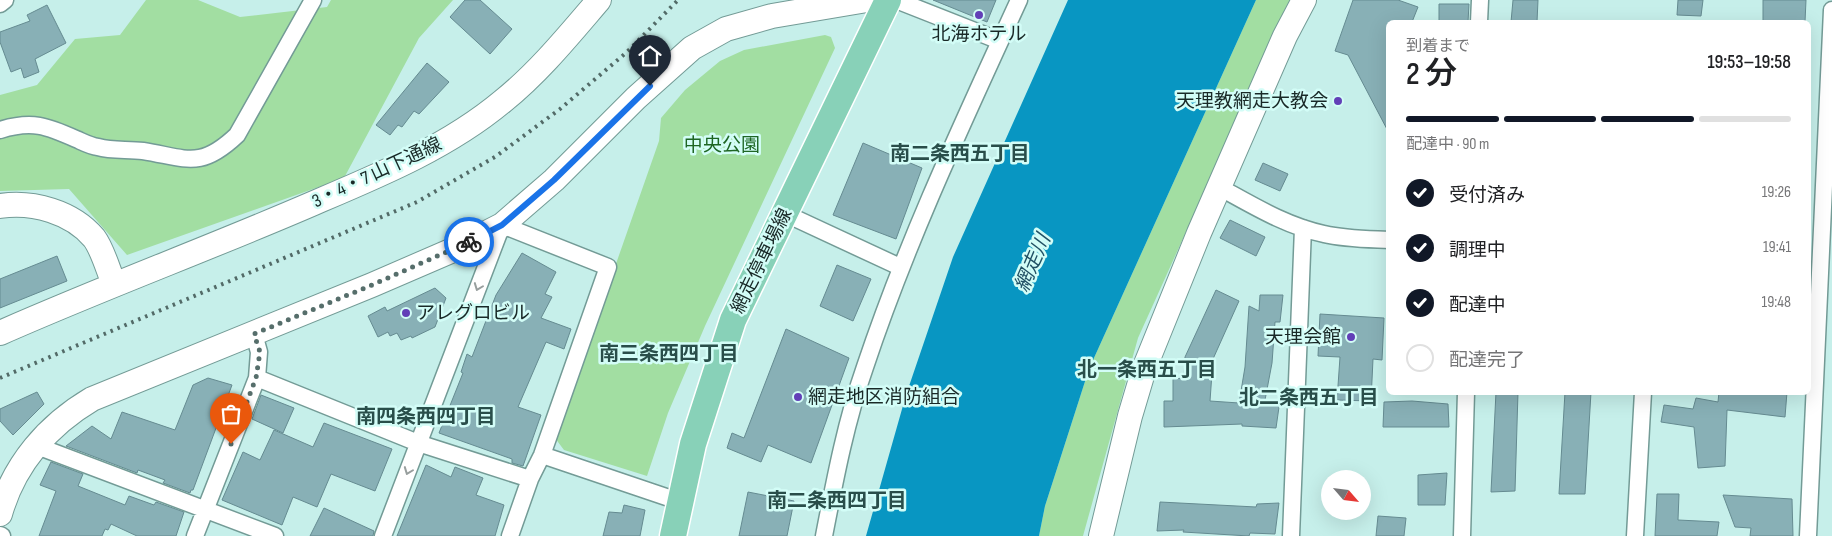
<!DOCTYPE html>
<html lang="ja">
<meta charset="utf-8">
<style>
:root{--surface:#fff;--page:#f6f6f6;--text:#202124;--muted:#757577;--line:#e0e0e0;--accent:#111827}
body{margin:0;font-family:"Sofia Sans Condensed","Noto Sans JP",sans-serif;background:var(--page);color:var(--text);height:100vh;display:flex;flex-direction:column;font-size:19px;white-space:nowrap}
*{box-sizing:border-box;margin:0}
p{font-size:16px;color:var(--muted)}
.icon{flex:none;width:28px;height:28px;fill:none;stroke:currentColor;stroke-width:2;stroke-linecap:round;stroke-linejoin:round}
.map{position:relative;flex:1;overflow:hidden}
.panel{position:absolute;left:1386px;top:20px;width:425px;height:375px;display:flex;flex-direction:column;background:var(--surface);border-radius:8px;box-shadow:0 5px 20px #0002}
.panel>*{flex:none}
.needle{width:32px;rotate:118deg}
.tools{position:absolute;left:1321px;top:470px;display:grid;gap:10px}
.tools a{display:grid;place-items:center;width:50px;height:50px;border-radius:50%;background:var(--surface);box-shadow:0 5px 20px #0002;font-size:25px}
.pin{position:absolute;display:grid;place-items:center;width:42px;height:42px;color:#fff;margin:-51px -21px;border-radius:50% 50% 50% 0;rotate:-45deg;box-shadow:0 0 5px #0007}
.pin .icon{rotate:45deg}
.courier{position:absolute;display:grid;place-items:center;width:50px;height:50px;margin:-25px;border:4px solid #1a73e8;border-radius:50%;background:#fff;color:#222;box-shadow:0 1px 6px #0007}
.head em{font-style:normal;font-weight:600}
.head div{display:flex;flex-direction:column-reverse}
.head{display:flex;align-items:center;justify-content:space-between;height:85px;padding:0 20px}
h1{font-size:32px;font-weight:600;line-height:38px}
.bar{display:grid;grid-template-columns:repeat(4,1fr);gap:8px 5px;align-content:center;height:60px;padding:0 20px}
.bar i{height:6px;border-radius:4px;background:var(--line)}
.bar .on{background:var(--accent)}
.bar p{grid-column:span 4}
ol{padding:0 20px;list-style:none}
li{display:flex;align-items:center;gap:15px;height:55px}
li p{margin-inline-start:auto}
li .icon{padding:5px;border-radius:50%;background:var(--accent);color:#fff;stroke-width:4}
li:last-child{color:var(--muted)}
li i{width:28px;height:28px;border:2px solid var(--line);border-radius:50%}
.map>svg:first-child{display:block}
.green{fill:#a2dea2}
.water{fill:#0896c2}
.building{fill:#88b0b6;stroke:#658b91}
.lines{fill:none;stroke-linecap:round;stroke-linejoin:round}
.street-casing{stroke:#739b96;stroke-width:19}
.secondary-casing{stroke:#739b96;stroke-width:26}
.primary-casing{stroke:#fff;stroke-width:29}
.street{stroke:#fff;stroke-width:16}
.secondary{stroke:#fff;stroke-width:24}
.primary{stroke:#88d1b8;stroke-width:26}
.rail{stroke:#526a67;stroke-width:4;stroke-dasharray:2.5 5;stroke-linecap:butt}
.oneway{stroke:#989f9e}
.done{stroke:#566e6b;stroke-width:5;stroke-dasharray:0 9}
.route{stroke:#1a73e8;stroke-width:6}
.poi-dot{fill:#623fb7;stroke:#d3fdf7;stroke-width:2}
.labels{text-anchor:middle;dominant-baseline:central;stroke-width:5;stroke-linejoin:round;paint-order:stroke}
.poi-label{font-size:19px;fill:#192927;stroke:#d3fdf7;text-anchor:end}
.park-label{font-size:19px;fill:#1e6624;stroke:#d3fdf7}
.street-label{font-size:19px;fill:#192927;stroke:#d3fdf7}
.neighbourhood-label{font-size:20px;font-weight:bold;fill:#294e4a;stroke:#d3fdf7}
.water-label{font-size:20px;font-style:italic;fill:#225165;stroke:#d3fdf7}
</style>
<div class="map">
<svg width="1832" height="536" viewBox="0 0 1832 536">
<rect width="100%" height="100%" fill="#c6efea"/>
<!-- green -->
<path class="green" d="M146,0H198L240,17L327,7L331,0H453L419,38L344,178L127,255L69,189L0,191V95L37,85L75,39L120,35Z
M1256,0H1291L1138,338L1083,536H1039L1045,506L1089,369Z
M825,35L831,37L835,48L705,326L668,413L647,476L564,450L555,438L659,141L661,118L685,90L720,61L744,50Z"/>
<!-- water -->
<path class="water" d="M1068,0H1256L1089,369L1045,506L1039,536H866L906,395L953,257Z"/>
<!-- building -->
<path class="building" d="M465,0H480L512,29L490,54L450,17Z
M933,0H996L987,22Z
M1353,0H1398L1418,7L1412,22H1389V133L1348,55L1335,51Z
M1513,0H1538L1537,22H1511Z
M1678,0H1703L1701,16L1677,15Z
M1763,0H1806L1805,22H1763Z
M1439,4H1469L1468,22H1439Z
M47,5L66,43L35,59L39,72L24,78L21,68L11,72L0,42V32L30,21L27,15Z
M427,63L449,82L419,114L414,111L402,127L398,125L390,135L376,125Z
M863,143L922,168L896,239L833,215Z
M1263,163L1288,174L1280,191L1255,180Z
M1230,220L1265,237L1256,256L1220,238Z
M522,253L556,272L545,294L552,297L541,318L571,329L564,349L546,342L518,407L541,415L523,466L512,463V459L439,433L463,373L461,372L467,354L472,357L496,295Z
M57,256L67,281L0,308V279Z
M837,265L871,279L853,321L820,306Z
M435,288L446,298L435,327L412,338L411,336L401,340L397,333L390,336L388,332L378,337L368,316L385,307L387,311Z
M1216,290L1239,301L1213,359L1210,401L1239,403L1245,367L1249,306L1259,311L1260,295H1283L1280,322H1275L1272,363L1265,400H1280L1276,428L1242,426V424L1164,427V401H1173V379L1184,378L1185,357Z
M1320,314L1384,318L1382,360L1373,359L1371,401L1337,400L1340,357L1318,356Z
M786,329L849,358L811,463L768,445L761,462L727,448L732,433L744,438Z
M208,378L232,385L193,490H191L190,493L163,483L165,480L138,470L137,473L66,446L92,426L111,439L122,412L175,430L193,385Z
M37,392L44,404L13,435L0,421V409Z
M1496,392H1518L1515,491L1491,492Z
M1565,392H1591L1585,494H1559Z
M1719,392H1787L1785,417L1727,410L1725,466L1698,468L1694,427L1661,422L1664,405L1693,409L1696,398L1718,402Z
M261,395L294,408L283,433L252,419Z
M1412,401L1448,404L1449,427H1383L1384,402Z
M324,423L392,449L375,491L331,474L317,507L293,497L282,525L222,500L243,452L260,460L274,430L313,447Z
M51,462L83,474L78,486L125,505L129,496L154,505L156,502L184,512L176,536H137L111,524L108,530L105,529L102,536H39L56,491L40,485Z
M426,465L451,477L455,467L483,478L476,495L504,505L495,536H397Z
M1447,473L1445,505H1418V475Z
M748,492L794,501L787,536H739Z
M1657,494H1679L1678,520L1719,522L1717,536H1655Z
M1723,495L1792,499L1793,536H1750L1751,528L1735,527Z
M1160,502L1256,507L1257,504L1279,503L1275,534L1250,533L1249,536L1183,532L1184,530L1157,531Z
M624,505L645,510L640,536H603L609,512L622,513Z
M324,508L374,531L373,536H310Z
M1378,516L1406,518L1404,536H1376Z"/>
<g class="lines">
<!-- street casing -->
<g class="street-casing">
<path id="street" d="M896,0L1000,41
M0,4L5,0
M1479,22L1480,0
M0,130C32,120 47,126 76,139C83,142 90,146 98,147C112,151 128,149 143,151C187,158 200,170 237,135L313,0
M1219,187C1252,205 1286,226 1324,234C1345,239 1367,239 1389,240
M786,214L900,267
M257,378L418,443L530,479
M37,446L275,536
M542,455L681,502
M0,535L2,536
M195,536L257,378L259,352L254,334
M383,536L502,225L608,267L542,455L530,479L510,536
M824,536C835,479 846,421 865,367C907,241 964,120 1019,0
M1291,536L1303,228
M1462,536L1466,392
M1635,536L1643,392
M1808,536L1832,10"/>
</g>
<!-- secondary casing -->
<g class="secondary-casing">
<path id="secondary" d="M0,206C33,201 72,212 94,238C103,250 108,270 114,284
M0,333C104,287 210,248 314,203C380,175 448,147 503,101C539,72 569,35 599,0
M0,514C14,464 48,425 92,399L372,285L453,250L502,225L554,180L636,98L692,48L726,29L772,16L867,0
M1101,536L1130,416L1144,369L1199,233L1285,36L1304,0"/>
</g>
<!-- primary casing -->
<g class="primary-casing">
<path id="primary" d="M673,536L693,444L733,320L888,0"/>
</g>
<!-- street -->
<use href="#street" class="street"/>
<!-- secondary -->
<use href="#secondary" class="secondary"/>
<!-- primary -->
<use href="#primary" class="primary"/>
<!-- rail -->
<path class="rail" d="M0,378L417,202L495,157L560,109L627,52L678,0"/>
</g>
<!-- one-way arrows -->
<defs><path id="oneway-chevron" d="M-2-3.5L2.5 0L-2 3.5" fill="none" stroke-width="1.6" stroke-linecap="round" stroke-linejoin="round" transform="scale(1.25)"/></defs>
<g class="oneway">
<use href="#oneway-chevron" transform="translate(478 287) rotate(111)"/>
<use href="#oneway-chevron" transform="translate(408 471) rotate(111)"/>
</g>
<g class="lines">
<!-- done -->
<path class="done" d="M231,444L256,378L260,352L254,334L372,285L469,242"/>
<!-- route -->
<path class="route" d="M469,242L502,225L554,180L650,86"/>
</g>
<!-- markers -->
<g class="poi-dot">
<circle cx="979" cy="15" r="5"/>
<circle cx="1338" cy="101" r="5"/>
<circle cx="406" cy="313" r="5"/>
<circle cx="1351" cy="337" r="5"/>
<circle cx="798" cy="397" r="5"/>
</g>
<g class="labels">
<!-- poi labels -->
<g class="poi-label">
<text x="979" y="34" text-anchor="middle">北海ホテル</text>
<text x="1328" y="101">天理教網走大教会</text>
<text x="416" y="313" text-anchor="start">アレグロビル</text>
<text x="1341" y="337">天理会館</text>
<text x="808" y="397" text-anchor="start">網走地区消防組合</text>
</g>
<!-- park labels -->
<g class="park-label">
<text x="722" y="145">中央公園</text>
</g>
<!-- street labels -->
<g class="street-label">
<text transform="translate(377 173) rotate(-25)">3・4・7 山下通線</text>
<text transform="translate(762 261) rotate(-64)">網走停車場線</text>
</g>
<!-- neighbourhood labels -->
<g class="neighbourhood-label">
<text x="960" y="154">南二条西五丁目</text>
<text x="669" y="354">南三条西四丁目</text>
<text x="1147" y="370">北一条西五丁目</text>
<text x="1309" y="398">北二条西五丁目</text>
<text x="426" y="417">南四条西四丁目</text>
<text x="837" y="501">南二条西四丁目</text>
</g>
<!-- water labels -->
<g class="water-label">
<text transform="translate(1033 263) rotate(-67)">網走川</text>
</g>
</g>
</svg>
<div class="tools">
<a><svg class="needle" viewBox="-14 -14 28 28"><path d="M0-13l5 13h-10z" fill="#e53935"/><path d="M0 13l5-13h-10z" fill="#757577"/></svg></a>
</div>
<div class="pin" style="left:231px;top:444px;background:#ea580c"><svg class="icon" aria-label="bag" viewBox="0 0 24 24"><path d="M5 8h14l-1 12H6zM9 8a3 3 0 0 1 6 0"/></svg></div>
<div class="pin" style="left:650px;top:86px;background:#1f2937"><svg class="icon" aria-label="home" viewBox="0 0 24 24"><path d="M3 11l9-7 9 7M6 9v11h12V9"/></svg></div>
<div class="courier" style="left:469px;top:242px"><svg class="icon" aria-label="bike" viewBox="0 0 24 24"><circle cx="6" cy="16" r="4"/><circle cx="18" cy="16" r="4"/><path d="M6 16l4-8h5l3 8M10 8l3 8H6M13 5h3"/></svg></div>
<section class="panel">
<div class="head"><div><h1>2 分</h1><p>到着まで</p></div><em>19:53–19:58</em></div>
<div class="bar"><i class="on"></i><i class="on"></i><i class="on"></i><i></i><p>配達中 · 90 m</p></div>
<ol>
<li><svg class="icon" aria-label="check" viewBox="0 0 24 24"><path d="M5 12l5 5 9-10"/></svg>受付済み<p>19:26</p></li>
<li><svg class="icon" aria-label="check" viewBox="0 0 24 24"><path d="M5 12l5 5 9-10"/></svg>調理中<p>19:41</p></li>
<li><svg class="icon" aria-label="check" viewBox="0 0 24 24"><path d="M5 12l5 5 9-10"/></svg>配達中<p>19:48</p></li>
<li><i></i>配達完了</li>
</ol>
</section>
</div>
